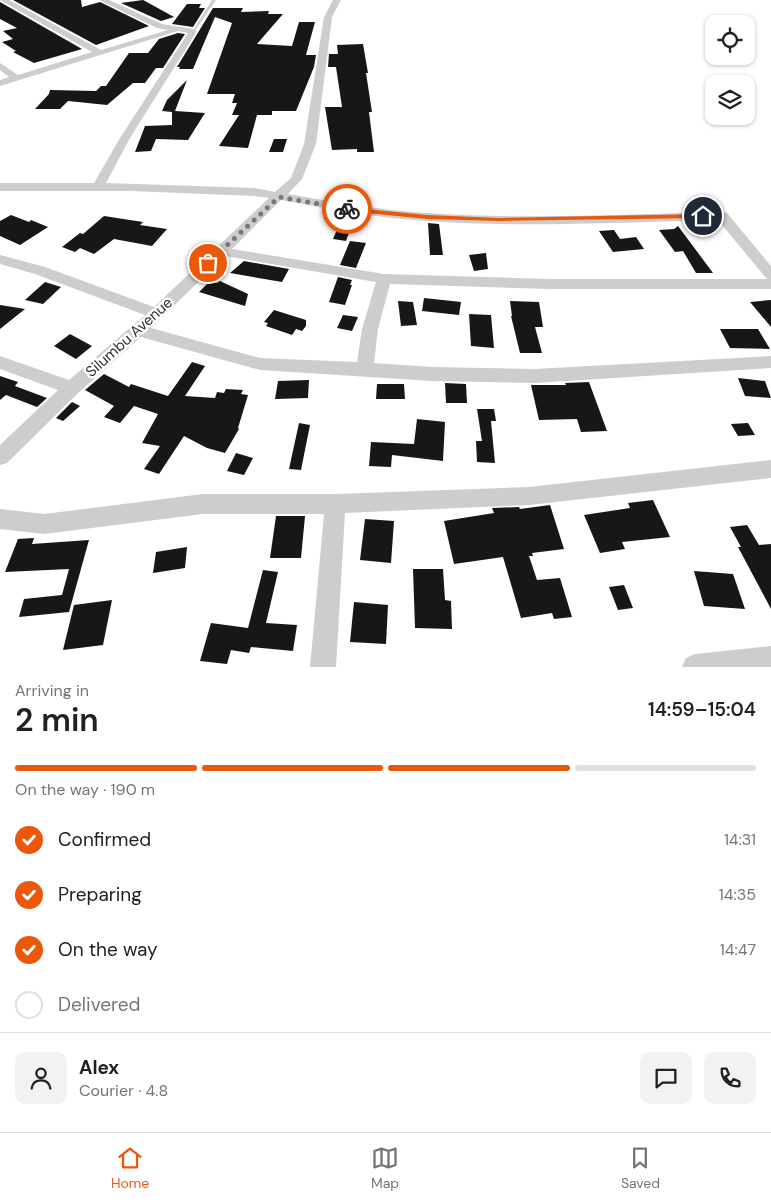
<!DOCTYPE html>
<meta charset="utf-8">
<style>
:root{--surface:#fff;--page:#f2f2f2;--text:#202124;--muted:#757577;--line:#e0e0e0;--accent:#ea580c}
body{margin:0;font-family:"DM Sans",sans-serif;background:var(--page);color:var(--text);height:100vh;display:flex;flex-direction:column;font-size:19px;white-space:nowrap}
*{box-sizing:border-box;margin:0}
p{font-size:16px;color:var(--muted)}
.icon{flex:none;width:28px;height:28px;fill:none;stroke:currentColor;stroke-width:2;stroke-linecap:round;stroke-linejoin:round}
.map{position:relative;height:667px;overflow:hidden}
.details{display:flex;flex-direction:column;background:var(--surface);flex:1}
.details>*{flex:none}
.controls{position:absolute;left:705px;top:15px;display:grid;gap:10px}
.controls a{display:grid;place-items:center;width:50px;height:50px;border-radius:10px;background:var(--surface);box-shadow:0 1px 4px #0004;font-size:25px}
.pin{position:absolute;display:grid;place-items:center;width:42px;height:42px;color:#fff;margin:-21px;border:2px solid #fff;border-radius:50%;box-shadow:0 1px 5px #0007}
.courier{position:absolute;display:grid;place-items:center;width:50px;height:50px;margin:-25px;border:4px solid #ea580c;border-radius:50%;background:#fff;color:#222;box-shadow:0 1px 6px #0007}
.headline em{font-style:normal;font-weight:600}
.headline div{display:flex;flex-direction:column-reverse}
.headline{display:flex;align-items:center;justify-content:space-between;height:85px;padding:0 15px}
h1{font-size:32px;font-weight:600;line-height:38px}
.bar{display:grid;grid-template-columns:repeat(4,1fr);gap:8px 5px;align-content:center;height:60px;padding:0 15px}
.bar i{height:6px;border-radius:4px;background:var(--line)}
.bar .on{background:var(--accent)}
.bar p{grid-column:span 4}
.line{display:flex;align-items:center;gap:12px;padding:0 15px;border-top:1px solid var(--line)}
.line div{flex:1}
.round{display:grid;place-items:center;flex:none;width:52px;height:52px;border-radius:10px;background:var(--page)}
ol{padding:0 15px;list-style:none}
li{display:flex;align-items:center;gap:15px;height:55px}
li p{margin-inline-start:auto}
li .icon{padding:5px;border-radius:50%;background:var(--accent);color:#fff;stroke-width:4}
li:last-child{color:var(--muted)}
li i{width:28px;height:28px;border:2px solid var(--line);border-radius:50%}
.tab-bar{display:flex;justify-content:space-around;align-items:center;height:70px;border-top:1px solid var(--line);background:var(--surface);font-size:14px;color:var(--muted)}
.tab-bar a{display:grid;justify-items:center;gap:2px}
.tab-bar .on{color:var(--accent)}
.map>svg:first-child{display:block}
.building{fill:#171717}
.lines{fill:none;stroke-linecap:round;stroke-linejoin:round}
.lane{fill:#cdcdcd;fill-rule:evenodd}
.street{fill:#cdcdcd;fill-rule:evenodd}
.route{fill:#ea580c}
.done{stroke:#787878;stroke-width:5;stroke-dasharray:0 9}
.labels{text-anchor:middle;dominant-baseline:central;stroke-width:5;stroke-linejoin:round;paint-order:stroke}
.street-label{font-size:15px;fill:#303030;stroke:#fff}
</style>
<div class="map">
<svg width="771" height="667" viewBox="0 0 771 667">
<rect width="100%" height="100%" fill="#fff"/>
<!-- building -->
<path class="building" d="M13,0H81L82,7L100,2L149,26L96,45Z
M143,0L145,1L174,17L161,21L121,3Z
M0,2L82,49L34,63L13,52L16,51L2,42L13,39L3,31L17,28L0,19Z
M187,4H201L199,8H205L193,27L172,24Z
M213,8H243L241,12L269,11L268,14H283L257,44L292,46L299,22H315L306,55H316L314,67L296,111H272V115H257L248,148L219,146L239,115H232L237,103H232L235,94H207L232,23L215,17L193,69H179L180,67H177Z
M178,33L185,34L163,68H156L145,83H133L107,105L68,101L60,109H35L49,94L50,90L96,91L101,86H106L129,53H148L159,39Z
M363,44L368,73H366L372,112H369L374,152H357V149L332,150L325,107H342L336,67H328L329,54H338L337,45Z
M187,80L175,111L205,113L188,140L156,139L151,151L135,152L145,126L172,125V112L162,111L167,100Z
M274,139H287L283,152H269Z
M11,215L29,222L31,220L48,227L20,245L0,236V221Z
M104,216L143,222L140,225L167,229L152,246L114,239L94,254L80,248L75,252L62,247L80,233L83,234Z
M341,220L353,221L346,241L333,239Z
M428,223L439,224L443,255H430Z
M678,226L684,234L713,273H696L683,251L675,252L659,230L674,229Z
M614,230L620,239L636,237L644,249L613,252L599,231Z
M350,241L366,243L356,268L340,265Z
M486,253L488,269L474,271L469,255Z
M244,261L289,269L282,282L230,273Z
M338,277L352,280L350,285H352L345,305L329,302Z
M210,281L217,283L220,281L248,294L245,306L199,292Z
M45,282L61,287L43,304L25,300Z
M424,298L461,302L459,315L422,311Z
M771,300V327L750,302Z
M398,301L413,302L417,325L401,326Z
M510,301L539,302L543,327H535L542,353H520L511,316H512Z
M0,305L25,309L0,329Z
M274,310L306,320V326L302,331L296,329L292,335L266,326L268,323L264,322Z
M469,314L491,315L494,348L471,346Z
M343,315L358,317L352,331L337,328Z
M720,329H758L770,349L730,348Z
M70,334L92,346L76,359L54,346Z
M192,362L205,366L185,396L215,398L217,392L224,393L226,389L243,390L241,394L248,395L238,428L239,429L225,453L207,448L184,436L159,474L144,469L160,446L142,443L158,414L134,406L120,423L104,417L114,406L85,390L104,374L129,387L131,384L168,396Z
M0,376L18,382L15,386L47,398L37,407L6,395L0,400Z
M738,378L765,381L771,398L745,396Z
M309,380L308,398L275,399L278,381Z
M589,382L607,431L581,432L577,419L539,420L531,385H566L565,383Z
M445,383L466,384L467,403H446Z
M377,384H404L405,399H376Z
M72,402L80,406L63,421L56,418Z
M477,409H494L496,421H491L495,463L477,462L476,441H482Z
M417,419L445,422L443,461L392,455L391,467L369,466L371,442L414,444Z
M299,423L310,425L301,470L289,469Z
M748,423L755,435L738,436L731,424Z
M236,453L253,458L244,475L227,471Z
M653,500L670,537L622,542L625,549L600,553L584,515L630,508L628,503Z
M550,505L564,549L532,553L533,556H529L537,580L560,578L572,617L554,619L552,613L521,618L503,557L454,564L444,521L494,513L492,508L519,507L520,509Z
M276,516H305L301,558H270Z
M365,519L394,521L391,563L360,560Z
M747,525L759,545L771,544V609L738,547H741L730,527Z
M34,538L32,544L89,540L69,612L19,617L24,599L62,595L69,569L5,572L18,539Z
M187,547L185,568L153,573L156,552Z
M413,569H443L445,600L451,601L452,629L415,628Z
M263,570L278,572L266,623L297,625L293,651L251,647L249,653L231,650L227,664L200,661L211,623L248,628Z
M694,571L733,574L745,609L704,606Z
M624,585L633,608L618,610L609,587Z
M112,600L103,645L63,650L74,605Z
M354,602L388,605L386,644L350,642Z"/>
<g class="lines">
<!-- lane -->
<path class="lane" d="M212,0H216L194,32H192Z"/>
<!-- street -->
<path class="street" d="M0,0H9L101,50L168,30L157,28L99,0H109L162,24L193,29L197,31L130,138L106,183L255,188L275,192L291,178L304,144L324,17L333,0H341L332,17L316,144L302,179L288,194C334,202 380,210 427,213C525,220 624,214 722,212L727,213L771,266V289H549L390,284L378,329L374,363L432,367L535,369L771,356V368L535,383L432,381L260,370L141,337L78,393L7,463L0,465V445L58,390L0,369V356L69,380L145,315L35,274L0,264V255L45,267L154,307L269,198L255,196L130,191H0V183H94L120,138L188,33L178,31L0,86V80L9,77L0,70V63L18,75L92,52ZM281,200C330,209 378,218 427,221C524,228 622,222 718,220L766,278L768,279H549L384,274L232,249ZM225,256L376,282L362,329L357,362L260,358L151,328Z
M771,460V478L529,505L345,513L336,667H310L324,514H203L44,534L0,529V509L44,514L203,494H335L529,487Z
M771,646V667H682L686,658L695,654Z"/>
</g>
<!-- route -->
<path class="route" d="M345,207L427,215L499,218L703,214L706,216L703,218L499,221L427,219L347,211L345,210Z"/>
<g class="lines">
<!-- done -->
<path class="done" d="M208,263L279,197L347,209"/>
</g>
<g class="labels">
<!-- street labels -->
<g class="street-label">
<text transform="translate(129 337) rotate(-42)">Silumbu Avenue</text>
</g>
</g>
</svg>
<div class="controls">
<a><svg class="icon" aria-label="locate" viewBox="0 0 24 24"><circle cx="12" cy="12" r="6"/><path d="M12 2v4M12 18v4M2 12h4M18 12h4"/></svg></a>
<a><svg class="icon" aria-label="layers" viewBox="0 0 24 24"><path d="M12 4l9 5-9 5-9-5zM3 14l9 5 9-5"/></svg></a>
</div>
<div class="pin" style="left:208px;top:263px;background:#ea580c"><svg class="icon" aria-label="bag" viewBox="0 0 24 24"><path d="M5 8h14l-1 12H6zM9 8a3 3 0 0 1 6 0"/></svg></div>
<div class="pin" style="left:703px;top:216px;background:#1f2937"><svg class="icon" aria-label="home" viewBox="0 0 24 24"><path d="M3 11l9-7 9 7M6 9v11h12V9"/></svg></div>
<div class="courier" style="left:347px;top:209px"><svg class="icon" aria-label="bike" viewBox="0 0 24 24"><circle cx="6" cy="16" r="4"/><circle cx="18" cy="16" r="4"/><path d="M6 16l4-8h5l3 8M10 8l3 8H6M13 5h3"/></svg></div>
</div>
<section class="details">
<div class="headline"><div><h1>2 min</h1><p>Arriving in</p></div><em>14:59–15:04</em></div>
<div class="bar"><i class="on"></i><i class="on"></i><i class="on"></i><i></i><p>On the way · 190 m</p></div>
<ol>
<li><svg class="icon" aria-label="check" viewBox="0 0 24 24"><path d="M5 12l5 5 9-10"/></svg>Confirmed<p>14:31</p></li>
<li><svg class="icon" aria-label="check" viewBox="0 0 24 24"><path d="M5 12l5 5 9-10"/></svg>Preparing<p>14:35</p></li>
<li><svg class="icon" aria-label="check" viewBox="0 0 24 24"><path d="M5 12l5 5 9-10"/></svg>On the way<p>14:47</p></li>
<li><i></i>Delivered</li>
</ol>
<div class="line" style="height:90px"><a class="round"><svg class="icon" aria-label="person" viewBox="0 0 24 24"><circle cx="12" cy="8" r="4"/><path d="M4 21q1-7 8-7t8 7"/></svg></a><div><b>Alex</b><p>Courier · 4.8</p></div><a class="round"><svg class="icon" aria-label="chat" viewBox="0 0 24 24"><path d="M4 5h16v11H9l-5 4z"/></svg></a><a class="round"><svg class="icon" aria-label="phone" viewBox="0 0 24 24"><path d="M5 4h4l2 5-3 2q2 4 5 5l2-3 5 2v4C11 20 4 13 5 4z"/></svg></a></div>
</section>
<nav class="tab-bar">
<a class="on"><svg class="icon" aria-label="home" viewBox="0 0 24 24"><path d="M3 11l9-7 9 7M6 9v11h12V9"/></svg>Home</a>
<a><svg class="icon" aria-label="map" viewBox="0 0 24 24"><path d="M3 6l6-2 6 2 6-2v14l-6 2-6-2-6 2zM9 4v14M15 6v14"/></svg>Map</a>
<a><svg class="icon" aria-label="saved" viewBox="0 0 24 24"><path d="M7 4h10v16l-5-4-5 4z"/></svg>Saved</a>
</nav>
